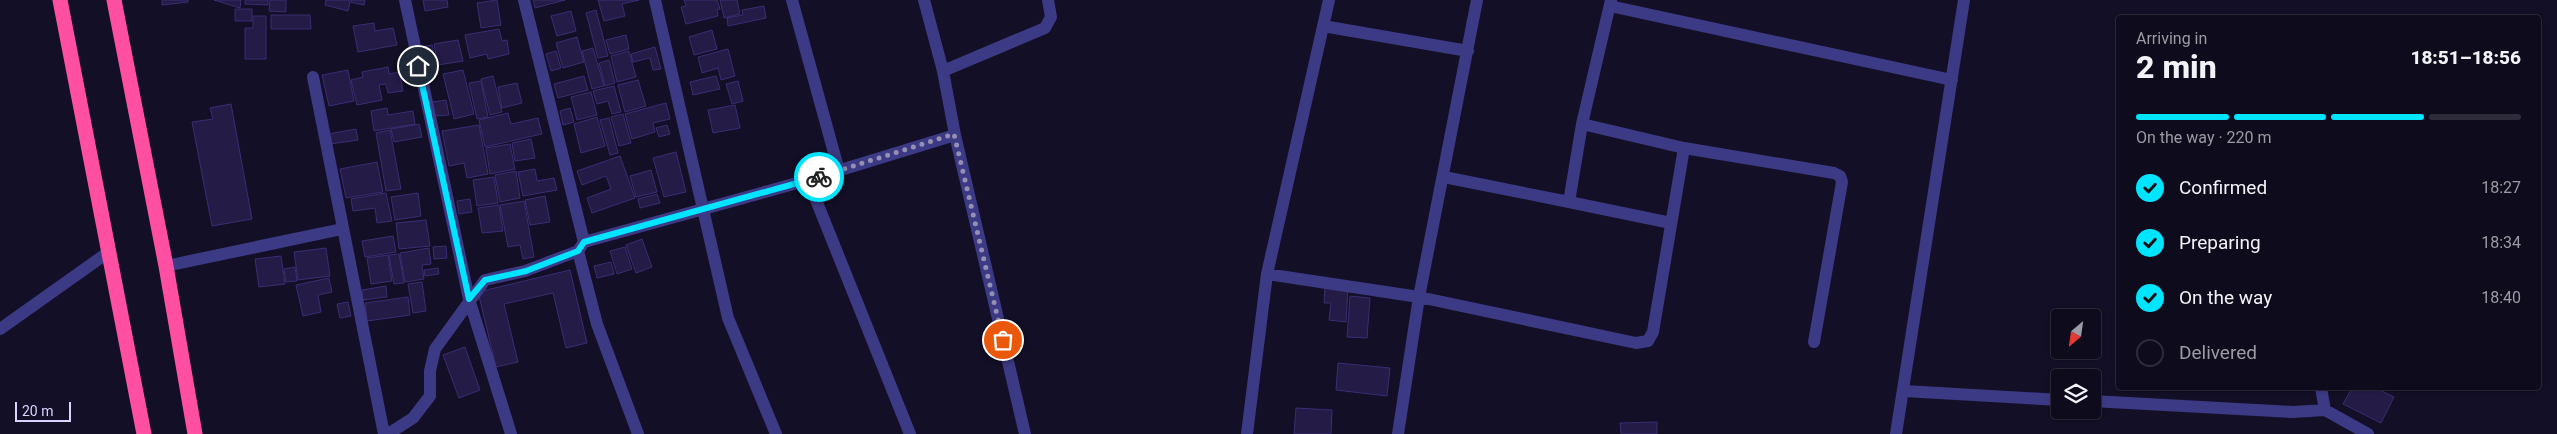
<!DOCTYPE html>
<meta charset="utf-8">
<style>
:root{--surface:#0e0b1c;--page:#1c1929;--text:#f1f3f6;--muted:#9b9ba3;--line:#2e2b3b;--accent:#00e5ff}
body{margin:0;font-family:Roboto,sans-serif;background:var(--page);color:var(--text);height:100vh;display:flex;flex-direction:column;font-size:19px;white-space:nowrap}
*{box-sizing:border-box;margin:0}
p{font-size:16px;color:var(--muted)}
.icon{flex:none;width:28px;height:28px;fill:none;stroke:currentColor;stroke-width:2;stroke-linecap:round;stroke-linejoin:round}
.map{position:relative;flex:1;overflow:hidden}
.sheet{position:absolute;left:2116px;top:15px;width:425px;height:375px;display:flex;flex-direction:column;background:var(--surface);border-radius:5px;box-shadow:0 1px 4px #0004,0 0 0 1px var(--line)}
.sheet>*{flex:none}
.needle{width:32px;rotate:209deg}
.tools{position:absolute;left:2051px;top:309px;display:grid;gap:10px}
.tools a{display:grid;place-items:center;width:50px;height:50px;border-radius:5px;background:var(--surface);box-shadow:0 1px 4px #0004,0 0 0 1px var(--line);font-size:25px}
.scale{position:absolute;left:15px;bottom:12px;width:56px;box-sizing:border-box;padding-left:5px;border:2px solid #d9d4ff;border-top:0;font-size:14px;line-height:18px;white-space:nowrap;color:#d9d4ff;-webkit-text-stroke:4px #130f26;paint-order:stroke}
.pin{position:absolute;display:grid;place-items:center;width:42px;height:42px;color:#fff;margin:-21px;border:2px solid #fff;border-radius:50%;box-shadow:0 1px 5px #0007}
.courier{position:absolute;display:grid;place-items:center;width:50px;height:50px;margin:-25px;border:4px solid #00e5ff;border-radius:50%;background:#fff;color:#222;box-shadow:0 1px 6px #0007}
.overview em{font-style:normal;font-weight:800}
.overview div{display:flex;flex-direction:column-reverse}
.overview{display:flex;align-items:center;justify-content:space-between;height:85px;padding:0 20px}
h1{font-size:32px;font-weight:800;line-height:38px}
.bar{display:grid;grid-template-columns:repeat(4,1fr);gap:8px 5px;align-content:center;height:60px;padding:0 20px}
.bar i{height:6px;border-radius:4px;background:var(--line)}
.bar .selected{background:var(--accent)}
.bar p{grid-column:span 4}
ol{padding:0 20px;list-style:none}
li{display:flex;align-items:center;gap:15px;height:55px}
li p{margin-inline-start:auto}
li .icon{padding:5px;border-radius:50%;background:var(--accent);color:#111;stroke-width:4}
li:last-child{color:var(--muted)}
li i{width:28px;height:28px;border:2px solid var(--line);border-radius:50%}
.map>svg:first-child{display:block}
.building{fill:#241b47;stroke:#3b2d73}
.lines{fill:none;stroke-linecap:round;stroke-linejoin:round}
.minor{stroke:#3d3a85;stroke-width:12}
.highway{stroke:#ff4fa3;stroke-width:15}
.done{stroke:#948fb3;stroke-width:5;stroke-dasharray:0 9}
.route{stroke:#00e5ff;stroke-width:6}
</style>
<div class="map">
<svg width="2557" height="434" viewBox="0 0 2557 434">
<rect width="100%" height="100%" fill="#130f26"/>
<!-- building -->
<path class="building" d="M162,0H188V2L162,5Z
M214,0H241L240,8Z
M245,0H268V5L245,4Z
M270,0H286V12L269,11Z
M326,0H365L364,5L350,2L348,11L325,5Z
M423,0H447L448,7L425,11Z
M497,0L501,25L481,28L477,3Z
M533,0H565L535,8Z
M598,0H639L622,4L625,16L604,21Z
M684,0H717L720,9L717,10L718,16L686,24L681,7L686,6Z
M720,0H737L740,14L724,18Z
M764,6L766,18L728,26L727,18L743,15L742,10Z
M235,9H252V21H235Z
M596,10L608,56L598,58L586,13Z
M571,11L576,31L557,36L551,16Z
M271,15H310L311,29H271Z
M253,16H266V59H245V28H253Z
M374,23L375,31L393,28L397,45L358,52L353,26Z
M499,29L502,41L507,40L509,54L488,59L487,54L470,58L465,35Z
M712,30L717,49L694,55L689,37Z
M626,35L629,49L610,54L606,40Z
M577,37L584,62L563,68L556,43Z
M458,40L463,61L438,65L434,44Z
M432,45L434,55L422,58L420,47Z
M655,47L661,69L653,70L650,58L633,62L631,54Z
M593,48L604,86L592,89L582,51Z
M728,49L735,76L721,80L718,68L702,73L698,57Z
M556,51L561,68L551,71L546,54Z
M629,51L636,77L617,82L611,56Z
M609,60L615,83L605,86L599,63Z
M388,67L389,74L399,72L403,91L388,93L386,84L379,85L382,100L357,105L351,80L363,77L362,72Z
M348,70L354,101L329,106L322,75Z
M463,70L474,114L454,119L443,74Z
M493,76L502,112L490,115L481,79Z
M584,76L588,90L558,98L554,84Z
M716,76L720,89L693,95L690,82Z
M638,80L646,106L625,112L618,85Z
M481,81L488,117L477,119L469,83Z
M738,81L743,101L732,104L726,84Z
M517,83L522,103L502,108L498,87Z
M614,86L621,112L612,114L608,101L597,104L593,91Z
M591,92L597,115L577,120L571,97Z
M446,100L449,115L434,116L432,102Z
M666,103L670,119L653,123L655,132L632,139L625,114Z
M231,104L252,219L212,226L192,122L213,119L210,108Z
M735,105L740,128L713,133L708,110Z
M387,108L388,115L413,111L415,124L374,131L371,111Z
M570,108L574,122L563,125L560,111Z
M508,113L511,124L538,118L542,134L485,147L479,120Z
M623,114L631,143L619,146L611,117Z
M597,117L605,146L581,153L574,124Z
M609,118L618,153L610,155L600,120Z
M419,124L422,137L394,142L391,129Z
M479,125L488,174L467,178L464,163L449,166L442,131Z
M667,125L670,134L659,137L656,128Z
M356,129L358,140L330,144L328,134Z
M390,130L401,189L386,191L376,133Z
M531,139L535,158L515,161L512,143Z
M510,144L515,169L490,174L486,148Z
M676,152L686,192L664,197L653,158Z
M620,156L635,198L592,213L587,198L611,189L606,176L582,185L577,171Z
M377,162L383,192L346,198L340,169Z
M535,169L537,181L554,178L557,190L523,196L518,172Z
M651,170L657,192L636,197L630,176Z
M516,171L520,198L500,202L495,175Z
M494,177L498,203L477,206L473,180Z
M386,193L392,221L377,223L375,208L353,211L351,199Z
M418,193L421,216L395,220L391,197Z
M657,194L660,203L640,208L638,199Z
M545,196L550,222L530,225L525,200Z
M470,199L472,212L459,214L457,201Z
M524,201L534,257L523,259L520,245L508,247L500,205Z
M499,205L503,231L482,233L478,208Z
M426,220L430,246L399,249L396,223Z
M393,236L396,252L365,257L362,241Z
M642,239L652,267L636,273L626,245Z
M446,246L447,258L434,259L433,247Z
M625,247L632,269L617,274L610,251Z
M326,248L330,276L298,280L294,252Z
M429,248L431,264L422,265L424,279L405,282L400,253Z
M399,254L404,283L394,284L389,255Z
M388,255L392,281L371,284L367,258Z
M281,256L285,284L259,287L255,259Z
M611,262L614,274L597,278L594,266Z
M295,267L297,281L286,282L284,269Z
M438,268L439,274L425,276L424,270Z
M570,270L587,343L566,348L553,293L504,304L518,362L496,367L478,292Z
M329,278L332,292L318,295L321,312L303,316L296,285Z
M422,282L426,311L413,313L408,284Z
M386,286L387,297L363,300L362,290Z
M1325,286L1348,288L1346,322L1329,320L1331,303H1324Z
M1350,296L1370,298L1367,338L1347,337Z
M408,297L410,315L367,321L365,303Z
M348,302L351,316L340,318L337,304Z
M465,347L480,390L459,398L443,355Z
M1338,363L1390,368L1387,396L1336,390Z
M2352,388H2376L2394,397L2381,423L2343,404Z
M1296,408L1332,410L1331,434H1294Z
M1657,422V434H1621L1620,423Z"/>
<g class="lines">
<!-- minor -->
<path class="minor" d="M405,0L469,299L511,434
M524,0L584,242
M655,0L728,318L776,434
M792,0L839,171
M924,0L943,71L955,135L1025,434
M1611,0L1582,124L1684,148L1834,173L1840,176L1842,182L1814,342
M1610,6L1952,80
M1323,26L1468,51
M943,71L1045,28L1051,17L1048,0
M313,77L384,434
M1444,177L1569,202L1582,124
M808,180L910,434
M1569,202L1671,223
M166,266L342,229
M1267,274L1419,297L1636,343L1648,341L1653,332L1684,148
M0,329L110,251
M2321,388L2325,410
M1904,391L2060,400
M2092,401L2293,412L2325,410L2368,434
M388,434L413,418L430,396V371L435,349L485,280L525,271L578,251
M638,434L597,324L578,251L584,242L808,180L955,135
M1247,434L1267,274L1329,0
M1398,434L1419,297L1477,0
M1896,434L1964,0"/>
<!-- highway -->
<path class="highway" d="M60,0L144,434
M114,0L166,266L195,434"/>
</g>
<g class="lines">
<!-- done -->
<path class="done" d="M819,177L954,134L1003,340"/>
<!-- route -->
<path class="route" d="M418,66L469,299L485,280L526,271L578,251L584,242L819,177"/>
</g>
</svg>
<div class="tools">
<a><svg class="needle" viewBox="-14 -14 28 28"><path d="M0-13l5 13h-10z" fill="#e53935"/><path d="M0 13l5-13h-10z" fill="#9b9ba3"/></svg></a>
<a><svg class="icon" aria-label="layers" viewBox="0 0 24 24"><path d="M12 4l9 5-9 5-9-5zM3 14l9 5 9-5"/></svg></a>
</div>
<div class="scale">20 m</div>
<div class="pin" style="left:1003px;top:340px;background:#ea580c"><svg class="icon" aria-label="bag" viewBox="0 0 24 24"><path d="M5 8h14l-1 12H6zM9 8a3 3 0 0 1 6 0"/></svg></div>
<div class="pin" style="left:418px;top:66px;background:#1f2937"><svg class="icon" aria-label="home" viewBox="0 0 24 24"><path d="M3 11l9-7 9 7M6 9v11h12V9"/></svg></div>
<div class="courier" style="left:819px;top:177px"><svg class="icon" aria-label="bike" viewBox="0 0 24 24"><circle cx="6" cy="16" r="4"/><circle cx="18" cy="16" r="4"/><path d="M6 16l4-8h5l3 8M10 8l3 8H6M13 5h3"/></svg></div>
<section class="sheet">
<div class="overview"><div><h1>2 min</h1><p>Arriving in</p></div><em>18:51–18:56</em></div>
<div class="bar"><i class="selected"></i><i class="selected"></i><i class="selected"></i><i></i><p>On the way · 220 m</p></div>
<ol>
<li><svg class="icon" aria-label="check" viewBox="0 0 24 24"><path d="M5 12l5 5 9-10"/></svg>Confirmed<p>18:27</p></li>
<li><svg class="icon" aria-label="check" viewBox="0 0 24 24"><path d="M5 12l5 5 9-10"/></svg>Preparing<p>18:34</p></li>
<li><svg class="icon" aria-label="check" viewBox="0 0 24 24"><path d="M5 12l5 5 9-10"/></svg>On the way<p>18:40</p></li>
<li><i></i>Delivered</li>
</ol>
</section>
</div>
